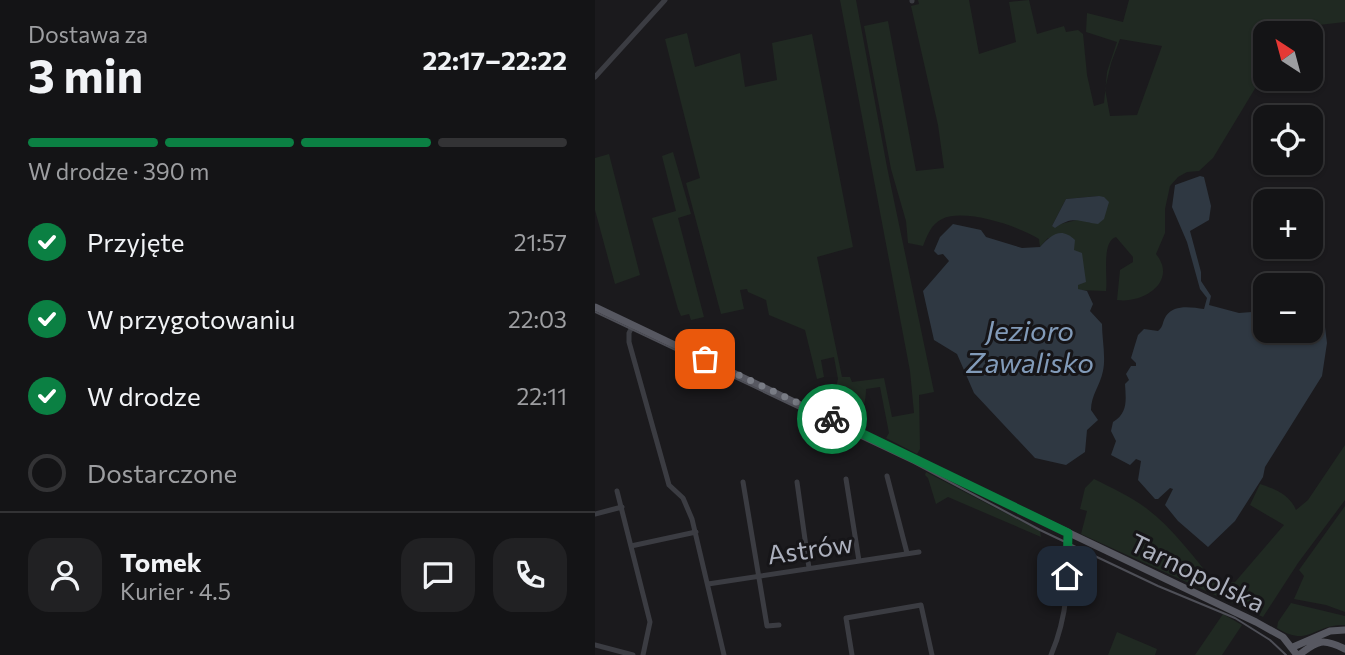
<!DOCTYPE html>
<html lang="pl">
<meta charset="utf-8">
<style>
:root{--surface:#141416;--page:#212123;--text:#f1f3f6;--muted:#9d9ea1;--line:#333335;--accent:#0b8043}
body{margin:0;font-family:Commissioner,sans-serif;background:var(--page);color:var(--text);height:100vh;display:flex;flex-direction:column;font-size:26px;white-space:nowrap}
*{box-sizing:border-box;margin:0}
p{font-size:23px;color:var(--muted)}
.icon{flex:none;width:38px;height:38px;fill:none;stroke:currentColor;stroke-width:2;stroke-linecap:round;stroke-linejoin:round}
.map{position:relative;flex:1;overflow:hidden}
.side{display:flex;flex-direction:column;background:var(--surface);width:595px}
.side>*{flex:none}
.needle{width:46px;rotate:324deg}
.buttons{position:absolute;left:658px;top:21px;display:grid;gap:14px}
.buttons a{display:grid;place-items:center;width:70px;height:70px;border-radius:14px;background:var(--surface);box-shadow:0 2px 5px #0004,0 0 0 2px var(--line);font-size:35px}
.pin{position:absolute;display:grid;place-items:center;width:60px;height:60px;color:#fff;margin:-30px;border-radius:14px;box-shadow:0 4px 10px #0006}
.courier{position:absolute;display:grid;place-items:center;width:70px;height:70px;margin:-35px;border:5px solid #0b8043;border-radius:50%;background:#fff;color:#222;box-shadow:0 2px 9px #0007}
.overview em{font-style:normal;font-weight:700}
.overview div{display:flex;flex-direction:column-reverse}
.overview{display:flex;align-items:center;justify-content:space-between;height:119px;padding:0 28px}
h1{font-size:46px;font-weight:700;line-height:52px}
.bar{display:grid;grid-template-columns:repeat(4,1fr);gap:10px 7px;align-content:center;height:84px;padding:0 28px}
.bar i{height:9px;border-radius:5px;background:var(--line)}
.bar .active{background:var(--accent)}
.bar p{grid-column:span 4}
.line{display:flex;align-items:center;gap:18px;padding:0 28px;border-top:2px solid var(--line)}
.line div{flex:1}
.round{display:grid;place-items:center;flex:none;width:74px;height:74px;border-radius:21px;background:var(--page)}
ol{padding:0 28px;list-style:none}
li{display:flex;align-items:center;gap:21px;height:77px}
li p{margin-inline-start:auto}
li .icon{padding:7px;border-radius:50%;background:var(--accent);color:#fff;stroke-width:4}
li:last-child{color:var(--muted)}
li i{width:38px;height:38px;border:4px solid var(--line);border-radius:50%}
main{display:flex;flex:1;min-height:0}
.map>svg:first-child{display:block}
.green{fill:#202922;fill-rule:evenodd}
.water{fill:#2f3842}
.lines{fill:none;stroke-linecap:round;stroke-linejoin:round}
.minor{stroke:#3b3c42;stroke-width:5}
.major{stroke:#575861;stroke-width:7}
.tram{stroke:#4e4f57;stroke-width:2}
.done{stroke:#797c85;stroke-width:7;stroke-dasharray:0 12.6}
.route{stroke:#0b8043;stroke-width:9}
.labels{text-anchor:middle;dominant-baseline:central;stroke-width:6;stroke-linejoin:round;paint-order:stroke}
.street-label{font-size:26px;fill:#acb0bd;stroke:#161518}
.water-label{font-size:28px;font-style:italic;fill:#829bb9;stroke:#161518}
</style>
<main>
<section class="side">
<div class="overview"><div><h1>3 min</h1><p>Dostawa za</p></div><em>22:17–22:22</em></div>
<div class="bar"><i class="active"></i><i class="active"></i><i class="active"></i><i></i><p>W drodze · 390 m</p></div>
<ol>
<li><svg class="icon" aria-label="check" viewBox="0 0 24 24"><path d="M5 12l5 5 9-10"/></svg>Przyjęte<p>21:57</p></li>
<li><svg class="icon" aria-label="check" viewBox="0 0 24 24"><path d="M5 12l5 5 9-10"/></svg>W przygotowaniu<p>22:03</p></li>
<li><svg class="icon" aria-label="check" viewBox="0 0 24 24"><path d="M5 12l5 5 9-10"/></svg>W drodze<p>22:11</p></li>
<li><i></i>Dostarczone</li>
</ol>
<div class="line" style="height:126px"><a class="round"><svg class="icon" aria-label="person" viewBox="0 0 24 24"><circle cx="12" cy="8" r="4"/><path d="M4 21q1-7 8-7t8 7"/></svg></a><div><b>Tomek</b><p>Kurier · 4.5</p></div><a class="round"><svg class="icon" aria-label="chat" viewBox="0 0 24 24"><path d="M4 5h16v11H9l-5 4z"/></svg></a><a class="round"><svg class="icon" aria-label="phone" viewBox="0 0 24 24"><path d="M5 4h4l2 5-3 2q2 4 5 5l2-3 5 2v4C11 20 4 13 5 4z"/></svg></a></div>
</section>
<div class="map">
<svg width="750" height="655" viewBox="0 0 750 655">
<rect width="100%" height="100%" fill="#1b1a1d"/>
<!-- green -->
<path class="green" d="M245,0H261L292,167L339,392L324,395L325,449L322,454L291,438L294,433L285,387L271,389C271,401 268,414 258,423L248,417L241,387L243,379L239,357L226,360L229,377L222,379L210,330L174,315L171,300L153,292L152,289L145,290L149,309L126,314L91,183L105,178L70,39L92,33L100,67L145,53L150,87L182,80L177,43L217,34L258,247L222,257L247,377H255L257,382L289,378L297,417L319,413L315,371Z
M323,0H374L384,54L421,42L414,2L434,0L442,34L469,26L471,32L483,30L488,34L492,75L499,106L509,103L512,72L522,42L491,32L492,13L528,22L534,0H750V22L697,28L694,33H670V72L618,158L604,171L592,172L583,177L575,186L570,209V233L561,254C583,281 549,304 522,300L525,270L538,262V257L521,237C506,242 513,276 511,291L483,290L479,251L453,238L445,247L444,239C423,226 370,208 347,219C336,224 332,236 328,246L313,243L311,221L296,169L269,26L293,21L321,171L349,168L343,125L316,6L324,4ZM525,39L567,46L542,115L515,116L510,89L516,63ZM504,196L496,223L486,219L457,226L471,199Z
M78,152L96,214L83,218L109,317L96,320L94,314L86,316L83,309L57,218L81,211L67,156Z
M14,154L45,275L20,284L0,210V158Z
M750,445V500L703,563L668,617L486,534L492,511L485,509L490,488L499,479C517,488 535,496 551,508C579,529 599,558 621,584L640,582L689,525L655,505L665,484C680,489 695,495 701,510L713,500Z
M331,472L445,531L446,537L353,497L341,504L333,478L330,475Z
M750,506V612L731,605L699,599L709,576L704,570Z
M696,603L750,616V625C718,624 714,648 682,628L683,622Z
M628,614L647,625L627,655H600Z
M522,632L562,649L560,655H513Z"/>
<!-- water -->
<path class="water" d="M605,176L609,177L616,206L614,220L595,231L606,272V281L616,296L614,305L644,313L670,311V331H716V313L729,319L732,343L727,376L670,467L668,477L640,521L613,547L583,521L570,505L578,489L575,488L563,499H560L543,480L546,461L541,459L535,465L516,455L521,441L516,431L518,422C533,413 531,400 530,384L534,380L531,374L536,366H541V363L536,358L543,335L549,329L563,331C569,326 567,322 571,316C579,304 596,307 609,309L612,298L605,289L592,242L577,207L580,185Z
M504,196L509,197L514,202L509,219L503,224C485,222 478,215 460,228L457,226L471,199Z
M358,224L386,230L391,237L427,248L445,247C457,234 466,227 480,240L479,250L487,253L491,282L483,285V289L492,291L498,304L495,311L507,324C507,339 511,357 508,371C505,386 496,395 496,410L503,420L492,430L490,452L471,465L440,458L379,393L362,354L339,340L328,291L354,261L348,254L343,255L339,251L345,237Z"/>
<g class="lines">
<!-- minor -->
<path class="minor" d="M317,0V1
M0,77L70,0
M38,325L34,333V342L74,485L88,498L97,519L129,655
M292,476L312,553
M251,479L264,561
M148,482L172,626L184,625
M202,482L214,568
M22,491L55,622L48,655
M0,514L27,507
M36,546L101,532
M113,584L324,552
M0,645L38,655
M257,655L251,618L326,605L337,655
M456,655C473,616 474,575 473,533"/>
<!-- major -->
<path class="major" d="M0,307L661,622L688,637L702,655
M698,647L735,631L750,630
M704,655C723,640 728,638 750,649"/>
<!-- tram -->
<path class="tram" d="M0,312L319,463L445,530L563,586L640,618L675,640L691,655"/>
</g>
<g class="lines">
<!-- done -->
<path class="done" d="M110,359L237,419"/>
<!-- route -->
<path class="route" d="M237,419L473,533L472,576"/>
</g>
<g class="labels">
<!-- street labels -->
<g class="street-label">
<text transform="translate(215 548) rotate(-8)">Astrów</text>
<text transform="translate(603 572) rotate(26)">Tarnopolska</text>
</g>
<!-- water labels -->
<g class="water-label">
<text x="435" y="330">Jezioro<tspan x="435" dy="32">Zawalisko</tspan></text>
</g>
</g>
</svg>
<div class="buttons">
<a><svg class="needle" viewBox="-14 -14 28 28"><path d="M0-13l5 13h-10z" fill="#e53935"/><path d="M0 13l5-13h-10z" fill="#9d9ea1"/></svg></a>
<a><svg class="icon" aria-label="locate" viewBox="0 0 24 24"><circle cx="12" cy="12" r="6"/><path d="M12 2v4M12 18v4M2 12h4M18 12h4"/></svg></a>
<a>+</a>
<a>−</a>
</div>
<div class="pin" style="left:110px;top:359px;background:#ea580c"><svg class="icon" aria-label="bag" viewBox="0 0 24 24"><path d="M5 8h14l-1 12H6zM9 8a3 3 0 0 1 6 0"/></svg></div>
<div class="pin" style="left:472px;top:576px;background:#1f2937"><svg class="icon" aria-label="home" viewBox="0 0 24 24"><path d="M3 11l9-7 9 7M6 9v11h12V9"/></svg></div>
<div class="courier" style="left:237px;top:419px"><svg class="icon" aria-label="bike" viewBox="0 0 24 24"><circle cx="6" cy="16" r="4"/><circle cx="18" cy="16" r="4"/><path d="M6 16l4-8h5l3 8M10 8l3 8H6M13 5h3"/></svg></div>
</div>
</main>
